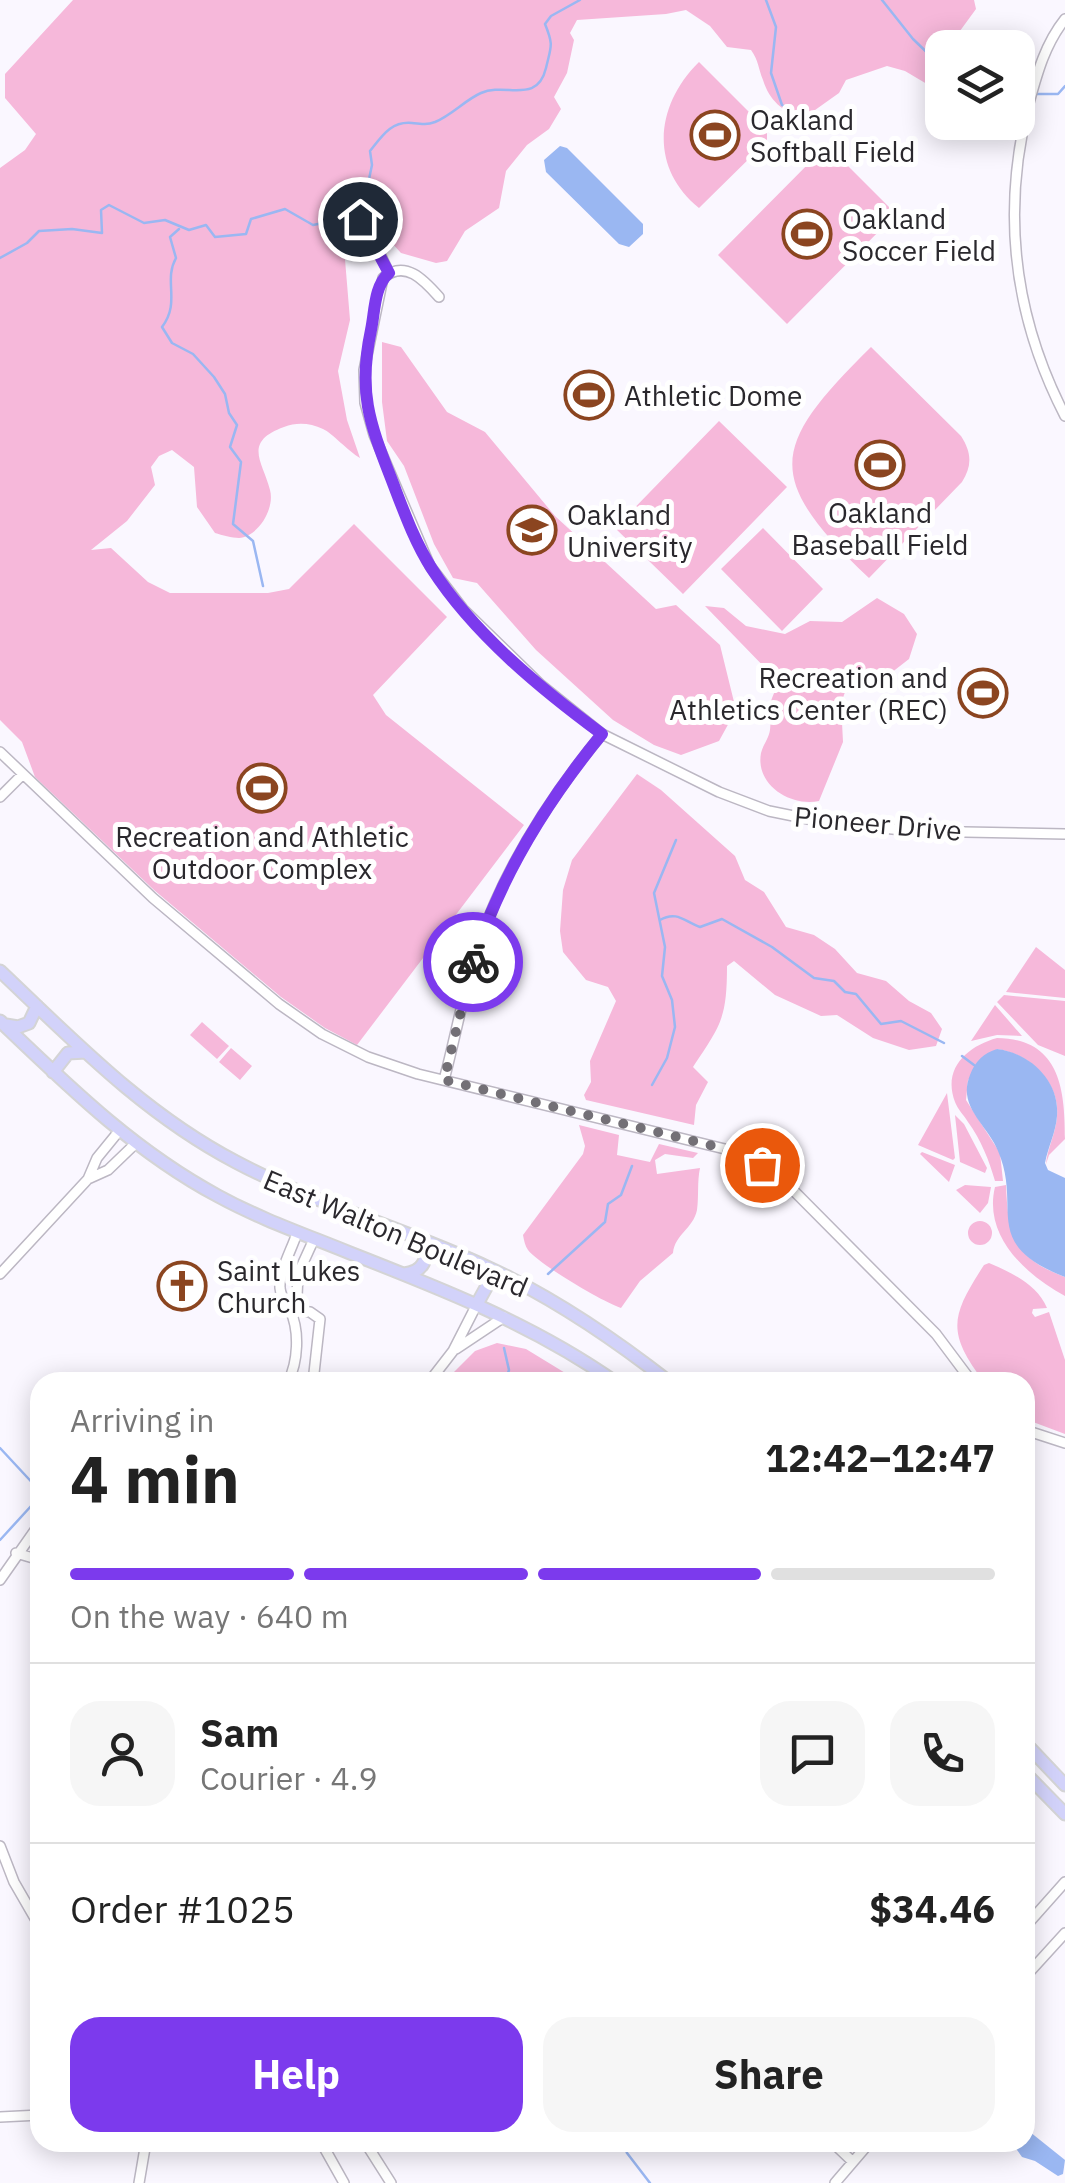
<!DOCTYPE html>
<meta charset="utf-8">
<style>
:root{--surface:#fff;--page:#f6f6f6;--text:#222;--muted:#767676;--line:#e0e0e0;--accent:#7c3aed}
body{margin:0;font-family:"IBM Plex Sans",sans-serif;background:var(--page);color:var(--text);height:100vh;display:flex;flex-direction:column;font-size:38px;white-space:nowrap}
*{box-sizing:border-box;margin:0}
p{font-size:32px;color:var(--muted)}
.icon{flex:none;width:55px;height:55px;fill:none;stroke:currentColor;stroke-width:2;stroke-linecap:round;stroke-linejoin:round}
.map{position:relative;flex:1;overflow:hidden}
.details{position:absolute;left:30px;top:1372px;width:1005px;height:780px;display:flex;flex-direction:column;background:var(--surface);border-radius:30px;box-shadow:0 5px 25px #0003}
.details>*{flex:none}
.tools{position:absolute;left:925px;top:30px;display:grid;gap:20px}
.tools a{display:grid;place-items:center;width:110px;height:110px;border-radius:20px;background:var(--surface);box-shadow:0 5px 25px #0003;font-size:50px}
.pin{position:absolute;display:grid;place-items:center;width:85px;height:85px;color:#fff;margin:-42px;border:5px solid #fff;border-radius:50%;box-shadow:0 2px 10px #0007}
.courier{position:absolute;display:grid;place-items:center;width:100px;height:100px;margin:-50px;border:8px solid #7c3aed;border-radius:50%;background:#fff;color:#222;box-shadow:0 2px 12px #0007}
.headline em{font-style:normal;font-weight:700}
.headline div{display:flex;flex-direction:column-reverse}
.headline{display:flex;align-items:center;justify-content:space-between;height:170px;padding:0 40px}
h1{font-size:65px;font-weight:700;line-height:75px}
.bar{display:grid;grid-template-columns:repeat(4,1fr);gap:15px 10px;align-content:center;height:120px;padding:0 40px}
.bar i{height:12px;border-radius:8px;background:var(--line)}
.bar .on{background:var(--accent)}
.bar p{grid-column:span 4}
.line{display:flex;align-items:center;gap:25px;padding:0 40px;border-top:2px solid var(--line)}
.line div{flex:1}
.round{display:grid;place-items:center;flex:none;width:105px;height:105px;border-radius:30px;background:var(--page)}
.button{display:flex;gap:20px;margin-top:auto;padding:20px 40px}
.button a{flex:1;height:115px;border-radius:30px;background:var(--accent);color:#fff;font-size:40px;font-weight:700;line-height:115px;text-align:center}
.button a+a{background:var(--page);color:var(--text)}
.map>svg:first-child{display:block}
.green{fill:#f6b8da}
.water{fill:#9ab7f2}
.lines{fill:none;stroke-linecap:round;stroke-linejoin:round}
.stream{stroke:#9ab7f2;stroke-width:2.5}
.minor-casing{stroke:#bcb7c3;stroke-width:12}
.major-casing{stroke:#d4d4d5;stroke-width:15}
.minor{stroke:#fff;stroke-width:9}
.major{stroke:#d2d2fa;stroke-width:11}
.done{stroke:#737076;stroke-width:10;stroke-dasharray:0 18}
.route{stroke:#7c3aed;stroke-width:12}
.labels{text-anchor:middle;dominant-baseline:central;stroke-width:10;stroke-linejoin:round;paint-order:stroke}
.poi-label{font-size:28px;fill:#2a282d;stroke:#fff;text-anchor:start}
.street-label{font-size:28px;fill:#2a282d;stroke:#fff}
</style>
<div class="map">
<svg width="1065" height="2183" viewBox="0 0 1065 2183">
<rect width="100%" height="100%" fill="#faf7ff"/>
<!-- green -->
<path class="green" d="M73,0H974L976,9L957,35L955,47L942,48V93L905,71L887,66L846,80L839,93L801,120C782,109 770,102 763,80C758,68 759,61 751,50L727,47L710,26L686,10L666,14L577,20L570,33L574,40L567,73L554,97L561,109L549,129L527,145L506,171L499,208L465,231L447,261L436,263L401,253L361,209L347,223L343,235L350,320L338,371L347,420L360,458C348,451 332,433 323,429C310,423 297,422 284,427C242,442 263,462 270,490C275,508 259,536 239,538C232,538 222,535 215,533L197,507L194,467L172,450L159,456L151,467L155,485L127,521L91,550L111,548L148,582L170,593H268L289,589L354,524L447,617L373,695L386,715L524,825L357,1045L325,1028L281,997L154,890L35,777L22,742L0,720V168L25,150L36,134L5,98V74Z
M699,62L767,130V141L699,208C649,168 655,105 699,62Z
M827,145L896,214L787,324L718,255Z
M382,342L401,347L447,412L485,432L555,516L656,609L676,605L720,645L736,710L719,741L681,755L654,745L613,720L536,650L477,583L453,578L434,544L404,466L387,441L382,402Z
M871,347L961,436C972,453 972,466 962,482L869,578C762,477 771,446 871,347Z
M719,421L787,487L683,594L615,528Z
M763,528L823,589L782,631L721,569Z
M877,598L904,614L917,634L909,659L891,673H871L848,684L841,703L843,742L819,801C792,807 755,786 761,753C763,745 769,738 770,730C772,711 765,713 775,691L768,671L705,606L724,608L746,626L785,634L810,621L842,622Z
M637,774L661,790L735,856L745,880L764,892L786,927L814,935L835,949L857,973L886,981L909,1001L931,1013L942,1029L936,1046L909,1050L873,1038L837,1015L821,1016L775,995L734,961L727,966C727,1018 721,1025 693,1067L708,1082L696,1105L694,1125L586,1100L584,1095L591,1082L590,1061L616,1001L608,987L586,980L563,952L560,931L563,890L572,860Z
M1036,947L1065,970V998L1006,992Z
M1004,995L1065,1001V1056L1038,1045L997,1002Z
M995,1005L1022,1036L997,1035L971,1041Z
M202,1022L229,1046L217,1059L190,1035Z
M997,1038C1060,1039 1065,1089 1065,1139L1049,1155L1046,1164C1047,1149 1056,1133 1057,1116C1060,1082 1030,1054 997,1049L968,1080L966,1100L1000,1153L1003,1181H995C989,1160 981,1140 968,1122C964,1115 958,1110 955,1102C942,1068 968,1046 997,1038Z
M231,1048L252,1066L240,1080L219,1062Z
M947,1093L955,1158L953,1160L918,1145Z
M955,1115L964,1124L987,1168L985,1173L960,1162Z
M579,1125L619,1135L617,1155L650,1162L659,1144L698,1153L693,1158L665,1154L655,1160L657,1174L700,1168C697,1182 699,1196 697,1210C693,1229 675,1234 673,1253L640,1281L621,1308C603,1302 540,1265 528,1250C525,1246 524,1240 523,1235L583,1154L585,1146Z
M922,1152L955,1165L949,1182L920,1154Z
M965,1185L991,1187L988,1203L980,1213L956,1190Z
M1006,1185C1008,1236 1014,1258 1065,1277V1296C1026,1275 983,1236 995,1187Z
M968 1233a12 12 0 1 1 24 0a12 12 0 1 1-24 0Z
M989,1263C1012,1273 1037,1284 1047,1308L1033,1309L1032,1313L1035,1317L1049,1312L1065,1360V1434L1025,1419V1382H984C946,1332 951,1316 984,1265Z
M497,1343L526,1349L580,1382H444L475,1351Z"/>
<!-- water -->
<path class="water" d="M560,146L567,148L643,224V234L629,247L619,244L546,172L544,160Z
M997,1049C1030,1053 1060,1081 1057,1116C1056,1132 1048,1147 1045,1163L1048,1170L1065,1178V1277C979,1244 1023,1208 998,1151C987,1124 957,1107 970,1075C975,1061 984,1053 997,1049Z
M1025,2128L1065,2160L1063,2174L1058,2176L1035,2161L1022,2157L1012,2143L1025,2142Z"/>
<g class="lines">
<!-- stream -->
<path class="stream" d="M766,0L776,27L771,73L782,105L796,113
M882,0L913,39L942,67
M1018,94H1027
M1035,94H1058L1065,86
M179,229L170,237L176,258C163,281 181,302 162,327L172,343L193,354L214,377L225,394L229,413L237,425L230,447L241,462L233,524L253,541L263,586
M0,258L27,243L39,231L72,229L102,233L101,210L109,205L144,223L165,220L189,230L206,225L215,237L246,234L251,219L285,209L313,225L343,219L369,179L372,165L370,151C382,136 391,121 412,123C421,124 427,125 435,122C452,115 465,100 481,93C506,82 537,105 546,68C551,46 554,46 545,24L551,16L580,0
M660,920C677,910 685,922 700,927L722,919L772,947L814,978L834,981L845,992L856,994L881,1024L901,1021L944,1043
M962,1056L974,1065
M652,1085L667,1058L675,1027L672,1000L662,976L665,947L654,893L676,840
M548,1274L605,1222L608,1204L621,1195L632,1166
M504,1348L509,1370L505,1382
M0,1448L39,1490L32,1505L0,1540
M623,2142L627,2153L650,2183"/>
<!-- minor casing -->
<g class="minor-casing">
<path id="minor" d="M1065,19C1045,44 1037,74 1029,103C1001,212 1014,317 1065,416
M358,217L367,227L389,273
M439,297C424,280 405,259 383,278L364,370L365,403L374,435L430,566L463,609L541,685L602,734L719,792L769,811L823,822L912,831L1065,834
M0,752L153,898L279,1004L322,1034L368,1057L418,1074L729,1150L761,1165L788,1185L936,1334L972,1382
M0,797L23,774
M444,1080C456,1035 464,989 478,946C504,869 551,796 602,734
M88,1179L108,1170L135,1144
M0,1274L88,1179L97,1158L119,1131
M290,1310L310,1312L320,1319L313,1382
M290,1310L297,1296L298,1274L314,1239
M456,1349L504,1317
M288,1382C298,1362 300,1331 290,1310C286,1302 281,1298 280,1288C279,1271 292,1249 297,1233
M429,1382L453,1351L477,1304
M1025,1430L1065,1443
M16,1553L40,1560
M0,1580L40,1523
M0,1846L14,1882L40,1927
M1025,1927L1065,1882
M1025,1977L1065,1933
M0,2117L40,2115
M321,2142L344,2183
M365,2142L391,2183
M832,2142L853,2162
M139,2183L146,2142
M835,2183L870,2142"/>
</g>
<!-- major casing -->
<g class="major-casing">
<path id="major" d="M0,971C74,1041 144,1114 236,1162C317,1205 406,1229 489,1268C552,1297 614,1339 669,1382
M0,1021C68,1086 134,1151 218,1196C260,1219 306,1235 350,1253C442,1289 534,1325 615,1382
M6,1025L18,1027L29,1023L37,1006
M53,1072L68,1053L86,1052
M404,1274C424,1272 429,1258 424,1241
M477,1304L488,1284L505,1276
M1025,1743L1065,1785
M1025,1773L1065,1814"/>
</g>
<!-- minor -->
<use href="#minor" class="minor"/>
<!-- major -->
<use href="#major" class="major"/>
</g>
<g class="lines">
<!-- done -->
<path class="done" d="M473,962L444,1080L710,1145L762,1165"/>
<!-- route -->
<path class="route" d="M360,219L389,273C374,286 375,311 371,330C358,391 369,422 391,478C403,509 414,541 432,569C474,634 541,689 602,734C547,801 499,879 473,962"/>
</g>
<!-- icons -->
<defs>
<g id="stadium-ring" transform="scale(2.5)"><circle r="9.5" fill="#fff" stroke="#8b4520" stroke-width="1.5"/><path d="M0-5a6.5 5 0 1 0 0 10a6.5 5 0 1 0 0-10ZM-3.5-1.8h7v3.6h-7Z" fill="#8b4520"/></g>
<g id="university-ring" transform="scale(2.5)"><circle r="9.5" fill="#fff" stroke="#8b4520" stroke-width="1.5"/><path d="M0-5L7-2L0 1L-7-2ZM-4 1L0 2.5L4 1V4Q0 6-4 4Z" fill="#8b4520"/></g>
<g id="church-ring" transform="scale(2.5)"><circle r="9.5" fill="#fff" stroke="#8b4520" stroke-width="1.5"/><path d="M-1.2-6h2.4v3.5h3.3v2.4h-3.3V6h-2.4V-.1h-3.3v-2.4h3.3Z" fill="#8b4520"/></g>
</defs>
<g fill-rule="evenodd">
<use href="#stadium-ring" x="715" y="135"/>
<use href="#stadium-ring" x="807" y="234"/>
<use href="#stadium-ring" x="589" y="395"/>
<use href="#stadium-ring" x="880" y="465"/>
<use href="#university-ring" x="532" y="530"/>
<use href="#stadium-ring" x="983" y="693"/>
<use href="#stadium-ring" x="262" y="788"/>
<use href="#church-ring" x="182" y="1286"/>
</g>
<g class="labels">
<!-- poi labels -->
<g class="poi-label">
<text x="750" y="119">Oakland<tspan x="750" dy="32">Softball Field</tspan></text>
<text x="842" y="218">Oakland<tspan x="842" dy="32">Soccer Field</tspan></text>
<text x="624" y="395">Athletic Dome</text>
<text x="880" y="512" text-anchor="middle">Oakland<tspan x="880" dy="32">Baseball Field</tspan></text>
<text x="567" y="514">Oakland<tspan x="567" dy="32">University</tspan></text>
<text x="948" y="677" text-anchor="end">Recreation and<tspan x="948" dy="32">Athletics Center (REC)</tspan></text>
<text x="262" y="836" text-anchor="middle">Recreation and Athletic<tspan x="262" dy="32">Outdoor Complex</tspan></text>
<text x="217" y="1270">Saint Lukes<tspan x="217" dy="32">Church</tspan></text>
</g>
<!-- street labels -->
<g class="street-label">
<text transform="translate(878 823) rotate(5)">Pioneer Drive</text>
<text transform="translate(396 1233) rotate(23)">East Walton Boulevard</text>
</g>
</g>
</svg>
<div class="tools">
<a><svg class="icon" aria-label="layers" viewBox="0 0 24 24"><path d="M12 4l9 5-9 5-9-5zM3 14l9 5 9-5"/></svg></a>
</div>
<div class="pin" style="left:762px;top:1165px;background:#ea580c"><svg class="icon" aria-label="bag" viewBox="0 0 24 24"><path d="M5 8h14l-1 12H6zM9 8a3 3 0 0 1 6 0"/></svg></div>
<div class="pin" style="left:360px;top:219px;background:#1f2937"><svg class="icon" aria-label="home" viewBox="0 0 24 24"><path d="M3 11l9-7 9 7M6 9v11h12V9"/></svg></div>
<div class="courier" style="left:473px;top:962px"><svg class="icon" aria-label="bike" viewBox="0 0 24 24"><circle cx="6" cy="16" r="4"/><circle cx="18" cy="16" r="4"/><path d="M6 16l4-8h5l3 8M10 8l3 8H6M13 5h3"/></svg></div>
<section class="details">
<div class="headline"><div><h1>4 min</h1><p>Arriving in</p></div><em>12:42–12:47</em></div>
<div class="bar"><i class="on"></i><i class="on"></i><i class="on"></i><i></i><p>On the way · 640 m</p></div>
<div class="line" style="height:180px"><a class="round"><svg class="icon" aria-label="person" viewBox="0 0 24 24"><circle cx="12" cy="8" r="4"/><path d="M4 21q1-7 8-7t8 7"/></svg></a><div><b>Sam</b><p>Courier · 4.9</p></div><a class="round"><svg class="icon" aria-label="chat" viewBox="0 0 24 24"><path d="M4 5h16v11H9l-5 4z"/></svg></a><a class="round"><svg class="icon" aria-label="phone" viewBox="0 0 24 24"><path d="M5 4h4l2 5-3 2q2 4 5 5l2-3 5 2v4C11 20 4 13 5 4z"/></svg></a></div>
<div class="line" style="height:130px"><div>Order #1025</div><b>$34.46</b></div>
<div class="button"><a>Help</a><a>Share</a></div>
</section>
</div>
